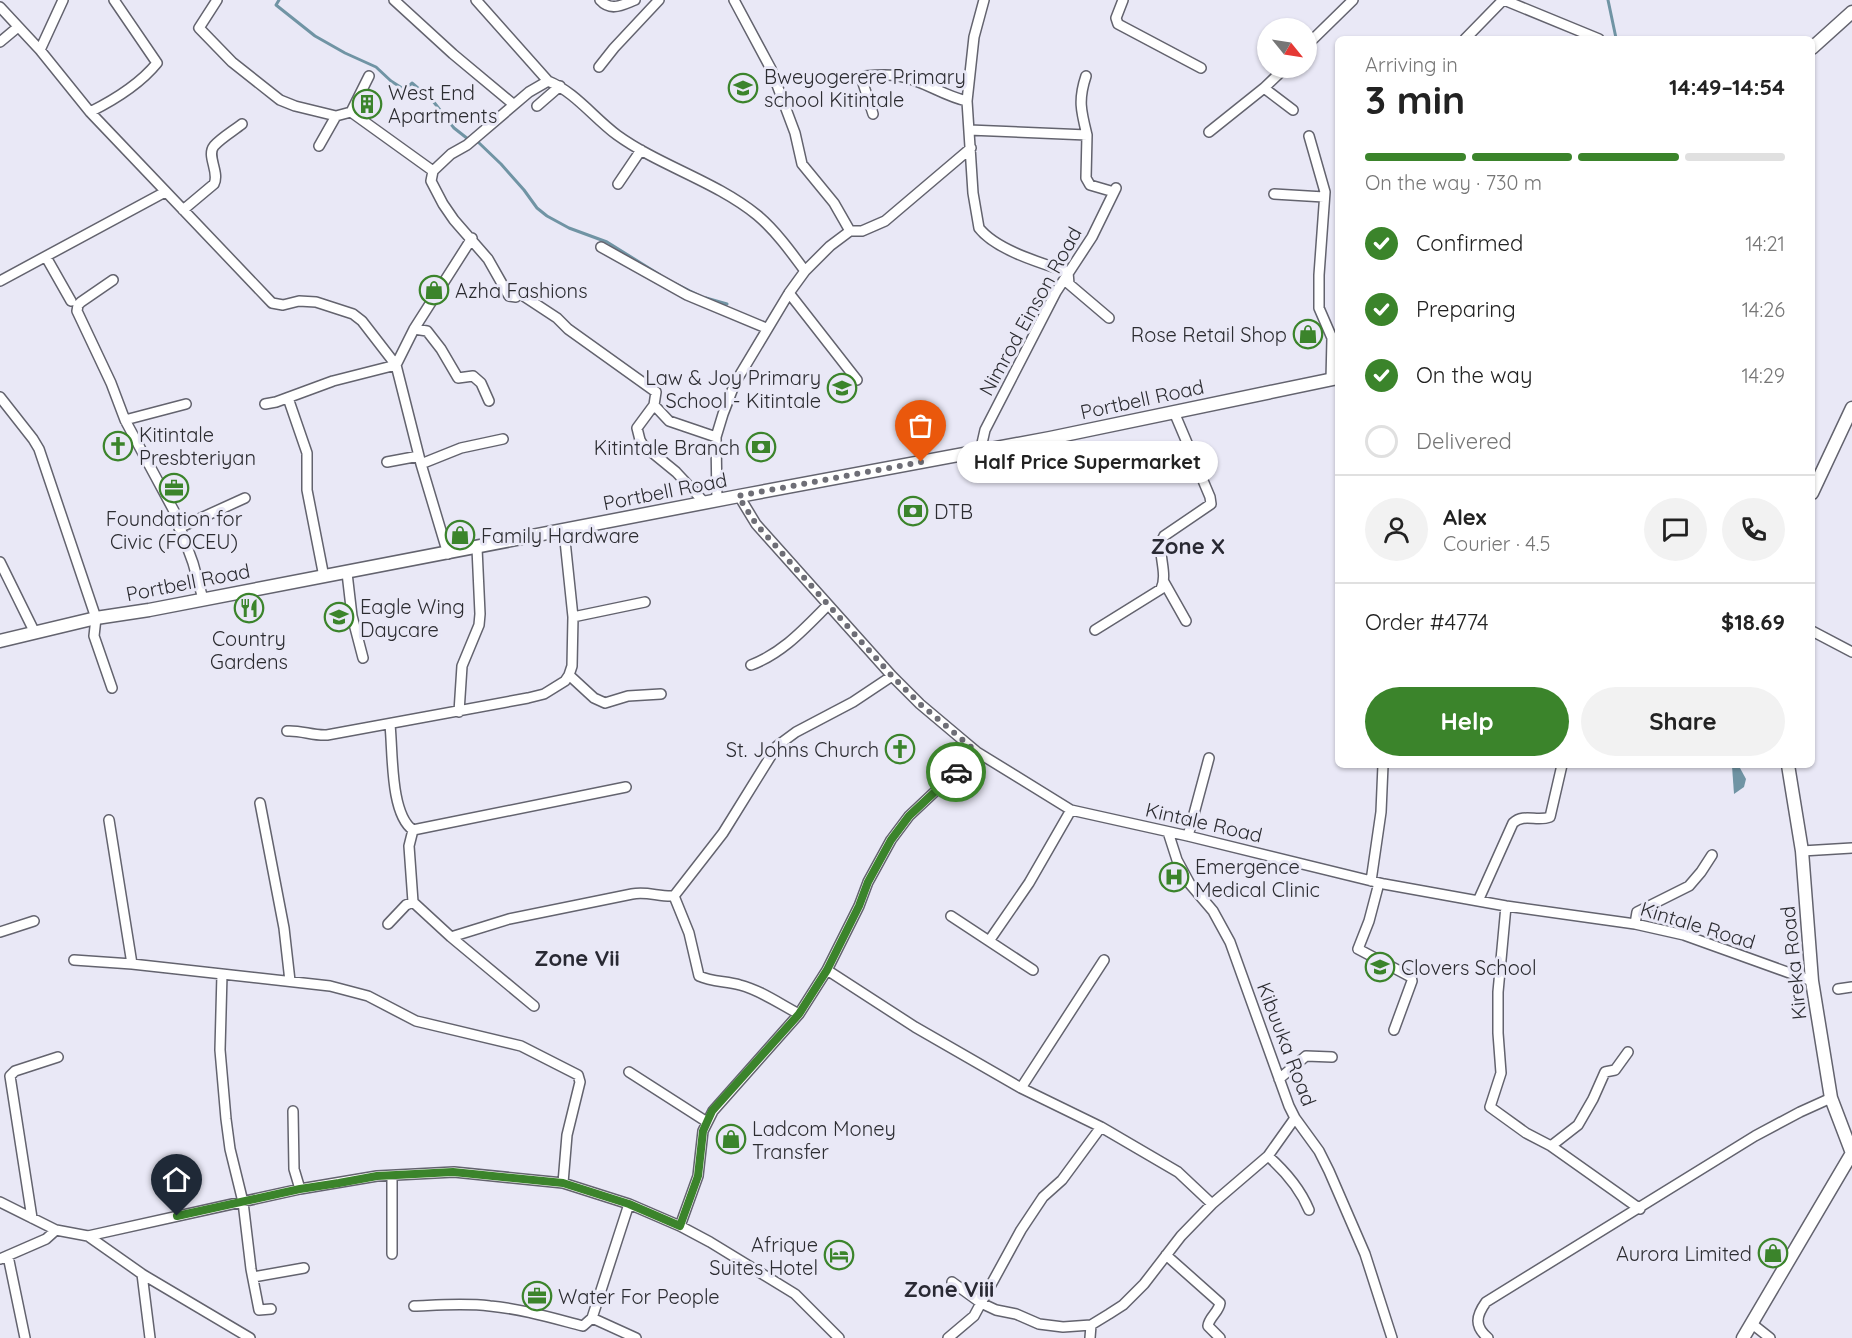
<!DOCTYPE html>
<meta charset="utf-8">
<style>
:root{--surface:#fff;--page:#f2f2f2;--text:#222;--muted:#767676;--line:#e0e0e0;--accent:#3b842b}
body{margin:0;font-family:Quicksand,sans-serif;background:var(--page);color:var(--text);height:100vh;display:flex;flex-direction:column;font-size:22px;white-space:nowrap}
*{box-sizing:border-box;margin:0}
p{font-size:20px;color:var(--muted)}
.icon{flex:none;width:33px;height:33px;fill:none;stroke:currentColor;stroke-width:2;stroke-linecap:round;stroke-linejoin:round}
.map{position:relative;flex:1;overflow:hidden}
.drawer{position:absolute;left:1335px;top:36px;width:480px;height:732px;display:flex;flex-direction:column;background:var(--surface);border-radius:9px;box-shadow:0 2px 4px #0004}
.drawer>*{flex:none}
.needle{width:39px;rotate:120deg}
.controls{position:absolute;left:1257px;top:18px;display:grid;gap:12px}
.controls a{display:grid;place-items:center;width:60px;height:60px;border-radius:50%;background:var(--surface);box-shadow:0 2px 4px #0004;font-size:30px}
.pin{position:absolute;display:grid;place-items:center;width:51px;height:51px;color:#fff;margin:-62px -26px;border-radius:50% 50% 50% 0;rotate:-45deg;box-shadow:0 0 6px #0007}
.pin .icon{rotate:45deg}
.courier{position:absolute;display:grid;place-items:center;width:60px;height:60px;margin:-30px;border:4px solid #3b842b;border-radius:50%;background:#fff;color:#222;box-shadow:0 2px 8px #0007}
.bubble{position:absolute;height:42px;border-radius:21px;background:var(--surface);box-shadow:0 2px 4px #0004;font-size:20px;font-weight:700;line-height:42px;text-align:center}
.headline em{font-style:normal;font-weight:700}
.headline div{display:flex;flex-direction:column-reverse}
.headline{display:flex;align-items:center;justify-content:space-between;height:102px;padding:0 30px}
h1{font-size:39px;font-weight:700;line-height:45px}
.bar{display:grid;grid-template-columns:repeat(4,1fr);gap:9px 6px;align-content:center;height:72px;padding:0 30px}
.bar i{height:8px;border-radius:4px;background:var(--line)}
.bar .on{background:var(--accent)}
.bar p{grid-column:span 4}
.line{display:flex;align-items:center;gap:15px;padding:0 30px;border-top:2px solid var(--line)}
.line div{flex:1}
.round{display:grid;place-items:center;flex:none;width:63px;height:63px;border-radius:32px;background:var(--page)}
ol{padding:0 30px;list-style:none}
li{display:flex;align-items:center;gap:18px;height:66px}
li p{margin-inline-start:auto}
li .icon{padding:6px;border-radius:50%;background:var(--accent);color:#fff;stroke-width:4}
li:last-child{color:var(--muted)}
li i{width:33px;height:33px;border:3px solid var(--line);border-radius:50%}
.primary-button{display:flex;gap:12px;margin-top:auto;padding:12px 30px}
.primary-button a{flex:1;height:69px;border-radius:36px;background:var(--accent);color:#fff;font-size:24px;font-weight:700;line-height:69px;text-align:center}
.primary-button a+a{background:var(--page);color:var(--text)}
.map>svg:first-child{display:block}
.water{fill:#7094a4}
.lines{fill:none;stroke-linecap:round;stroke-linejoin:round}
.stream{stroke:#7094a4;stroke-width:3}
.minor-casing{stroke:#63636e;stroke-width:12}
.secondary-casing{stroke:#63636e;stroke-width:15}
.minor{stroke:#fff;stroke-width:9}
.secondary{stroke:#fff;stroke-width:12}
.done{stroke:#6e6e76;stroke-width:6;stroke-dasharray:0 10.8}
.route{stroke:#3b842b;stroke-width:8}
.labels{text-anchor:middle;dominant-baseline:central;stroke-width:6;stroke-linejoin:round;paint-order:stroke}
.poi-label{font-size:20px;fill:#2c2c31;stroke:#e9e8f6;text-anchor:start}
.street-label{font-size:20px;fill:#2c2c31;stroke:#e9e8f6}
.quarter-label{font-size:22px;font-weight:bold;fill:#292933;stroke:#e9e8f6}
</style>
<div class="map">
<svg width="1852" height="1338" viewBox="0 0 1852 1338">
<rect width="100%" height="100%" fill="#e9e8f6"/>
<!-- water -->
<path class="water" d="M1732,766L1740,768L1746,779L1744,787L1734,794Z"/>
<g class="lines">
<!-- stream -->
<path class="stream" d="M279,0L276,5L315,36L345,53L376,67L391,81L405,90L412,83L433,101L454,128L468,139L477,141L501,164L524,190L537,208L547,216L569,228L607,242L660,275
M1608,0L1616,38
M676,284L700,296
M706,298L727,304"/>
<!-- minor casing -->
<g class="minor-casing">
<path id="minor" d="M217,0L199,28L232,62L280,100L295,106L336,116L351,112L433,171
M394,0L453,54L513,104
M476,0L548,81C575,92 594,118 617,135C660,166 715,181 757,215C775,230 791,252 805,271
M600,0C611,12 622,5 635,0
M734,0L771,69L795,133L802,164L834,203L850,231
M984,0L974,37L967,101L973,193L979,228C996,250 1041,263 1068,272L1069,284L1109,318
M1123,0L1116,18L1118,24L1201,68
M1504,0L1599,39
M0,7L40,50L90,112L272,303L283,305L299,301L316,302L353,314L362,321L396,365L421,464L448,554
M1465,39L1503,0
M0,42L18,27
M1306,46L1353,0
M40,50L63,0
M599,67L614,48L659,0
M1086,76C1078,100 1081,111 1087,135
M548,81L529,92L467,145L451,154L433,171L431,181L443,204L454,220L488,259L509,296L516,297L519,293L557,318L568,329L656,392L654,405L637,428L640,440L643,445L676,472L705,503
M1264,88L1293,110
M537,106L560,86
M90,112C114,100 140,84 157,63L114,0
M351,112L369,76
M873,114L862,80L865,76C876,75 887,74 899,76C923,80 943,96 967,101
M969,130L1087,135L1086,178L1090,185L1114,192
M1209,132L1264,88L1285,68
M1309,136L1325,192L1319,275V308L1332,338L1331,380
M319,146L336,116
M618,184L641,150
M1274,194L1324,197
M183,210L214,184C220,172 206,156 214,146C221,138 233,131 242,124
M601,247L687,295L766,328
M46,257L71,301
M113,280L81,302L78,305L77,311L111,383L125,420L174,511L193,563L203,599
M0,281L165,192
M789,293L857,380
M414,329L427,331L441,349L458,378L473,376L481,383L489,401
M0,397L33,439L39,449L96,618L94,636L112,688
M288,398L307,453V490L324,577
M265,404L276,402L333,381L396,365L414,329L472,238
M654,405L669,421L716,437
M125,420L186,404
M980,452L985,430L1056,292L1092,237L1116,188
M387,462L419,456
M421,464L461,448L503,439
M739,496L756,524L892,676L920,704L977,752L1071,810L1188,836L1384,884L1506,906L1635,924L1684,935L1812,981
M717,501L716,437L723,414L735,383L789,293L805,271L830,246L850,231H862L885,221L971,148
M179,528L245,498
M564,531L573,617L572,666L569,675L594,698L605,703L628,696L661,694
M0,562L35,633
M347,573L352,616L363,658
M1164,582L1186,621
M573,617L645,602
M1095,630L1161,589C1169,572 1155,551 1164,536L1211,504L1210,497L1174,412
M1812,631L1852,652
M751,665C783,653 805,628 828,605
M459,712L462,666L479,625L480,614L477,548
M390,725C393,752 390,814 413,830L626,787
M287,731C301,730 313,736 327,735L528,698L544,694L565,681L569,675
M260,803L284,928L290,981
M109,820L132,964
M413,830L409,846L413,902L451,937L534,1006
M1168,832L1177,860L1190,884L1213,911L1230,942L1289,1106L1295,1118L1319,1151L1329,1171L1365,1254L1392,1338
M1188,836L1209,758
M1802,851L1852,848
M1371,881L1381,812L1383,765
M1379,883L1369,921L1358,949L1411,977L1412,981L1394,1030
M674,896L689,933L699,976C712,982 726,981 740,985C760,990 780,1004 799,1014
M1478,901L1513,823C1524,813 1537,822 1550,817L1562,765
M1506,906L1498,992V1033L1501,1073L1490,1107L1526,1133L1551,1146L1640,1209
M951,916L1033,970
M388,924L406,905L413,902
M1635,924L1637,912L1689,886L1701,872L1712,855
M0,932L34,921
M451,937L509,919L632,894C647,891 659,897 674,896L723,833L777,746L796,732L853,702L892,676
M989,941L1029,883L1071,810
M74,960L132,964L330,986L368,996L416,1021L521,1046L578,1075L580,1082L567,1135L563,1183
M827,970L915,1027L1021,1088L1101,1127L1178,1172L1212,1204
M222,974L220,1050L226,1119L230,1149L243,1202L251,1269L259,1310L271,1309
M1838,989L1852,987
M629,1072L707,1122
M1279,1079L1306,1056L1332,1057
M1021,1088L1104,960
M293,1111L294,1169L300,1189
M1551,1146L1578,1125L1593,1099L1605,1072L1615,1070L1628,1052
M1268,1156C1286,1172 1300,1188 1309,1210
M0,1202L56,1230L88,1236L300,1189L377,1176L454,1172L563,1183L629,1204L680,1226L710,1242L795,1294L839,1338
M32,1218L10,1076L15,1071L58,1057
M680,1226L698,1176L703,1131L713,1111L799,1014L827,970L859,906L868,882L891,840L909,816L977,752
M88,1236L142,1274L250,1338
M392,1254V1176
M1166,1255L1220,1303C1219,1312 1209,1317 1208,1326L1220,1338
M8,1256L25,1338
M0,1259L46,1239L56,1230
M142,1274L150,1338
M253,1277L304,1268
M952,1282L981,1303L1021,1230L1043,1197L1062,1180L1101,1127
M414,1306C440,1305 465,1303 490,1306C522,1309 552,1318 583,1326L592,1318L629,1204
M592,1318L636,1338
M1751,1323L1770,1338
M948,1338L974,1316L981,1303L996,1310L1016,1314L1039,1324L1063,1327L1091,1325L1109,1314L1123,1305L1144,1284L1181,1236L1212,1204L1268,1156L1295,1118
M1090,1338L1091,1325
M1488,1338C1474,1326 1476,1316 1486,1302L1755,1136L1800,1112L1831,1098"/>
</g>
<!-- secondary casing -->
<g class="secondary-casing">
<path id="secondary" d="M1812,48L1852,12
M1812,493L1852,408
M0,641L96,618L149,610L739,496L1050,438L1338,378
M1788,765L1802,851L1812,981L1831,1098L1852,1153
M1743,1338L1852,1153"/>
</g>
<!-- minor -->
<use href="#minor" class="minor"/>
<!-- secondary -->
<use href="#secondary" class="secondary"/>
</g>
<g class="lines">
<!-- done -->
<path class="done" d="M921,462L738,496L756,524L892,676L920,704L977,752L956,772"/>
<!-- route -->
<path class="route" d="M177,1216L300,1189L339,1183L377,1176L453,1172L563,1183L629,1204L680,1226L698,1176L703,1131L712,1111L799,1014L827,970L859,906L868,882L891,840L909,816L956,772"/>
</g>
<!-- icons -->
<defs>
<g id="school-ring" transform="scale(1.5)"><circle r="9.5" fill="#e9e8f6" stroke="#3b842b" stroke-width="1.5"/><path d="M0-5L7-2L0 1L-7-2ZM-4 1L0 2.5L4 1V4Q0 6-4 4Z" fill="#3b842b"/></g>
<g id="building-ring" transform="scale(1.5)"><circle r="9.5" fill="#e9e8f6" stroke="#3b842b" stroke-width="1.5"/><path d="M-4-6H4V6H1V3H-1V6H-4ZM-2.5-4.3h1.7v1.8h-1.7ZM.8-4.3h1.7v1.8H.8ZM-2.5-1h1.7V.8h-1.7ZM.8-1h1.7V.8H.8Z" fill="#3b842b"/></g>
<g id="shop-ring" transform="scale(1.5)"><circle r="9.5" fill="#e9e8f6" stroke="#3b842b" stroke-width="1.5"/><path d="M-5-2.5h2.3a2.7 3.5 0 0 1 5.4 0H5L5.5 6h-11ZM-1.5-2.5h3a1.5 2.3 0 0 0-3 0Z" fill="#3b842b"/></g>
<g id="church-ring" transform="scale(1.5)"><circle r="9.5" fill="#e9e8f6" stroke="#3b842b" stroke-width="1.5"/><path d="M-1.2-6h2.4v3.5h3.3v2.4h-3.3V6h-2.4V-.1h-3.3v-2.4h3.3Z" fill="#3b842b"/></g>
<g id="bank-ring" transform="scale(1.5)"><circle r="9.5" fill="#e9e8f6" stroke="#3b842b" stroke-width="1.5"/><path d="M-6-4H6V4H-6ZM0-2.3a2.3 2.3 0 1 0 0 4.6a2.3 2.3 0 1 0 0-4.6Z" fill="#3b842b"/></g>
<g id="office-ring" transform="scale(1.5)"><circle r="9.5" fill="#e9e8f6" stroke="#3b842b" stroke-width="1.5"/><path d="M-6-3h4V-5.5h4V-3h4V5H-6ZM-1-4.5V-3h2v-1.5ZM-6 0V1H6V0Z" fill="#3b842b"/></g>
<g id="restaurant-ring" transform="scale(1.5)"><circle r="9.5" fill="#e9e8f6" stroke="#3b842b" stroke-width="1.5"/><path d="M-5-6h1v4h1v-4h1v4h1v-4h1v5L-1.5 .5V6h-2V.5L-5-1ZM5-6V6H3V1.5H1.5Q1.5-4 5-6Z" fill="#3b842b"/></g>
<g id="hospital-ring" transform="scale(1.5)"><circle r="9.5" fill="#e9e8f6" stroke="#3b842b" stroke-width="1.5"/><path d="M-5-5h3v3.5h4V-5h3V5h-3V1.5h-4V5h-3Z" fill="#3b842b"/></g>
<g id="hotel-ring" transform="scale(1.5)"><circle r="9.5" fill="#e9e8f6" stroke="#3b842b" stroke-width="1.5"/><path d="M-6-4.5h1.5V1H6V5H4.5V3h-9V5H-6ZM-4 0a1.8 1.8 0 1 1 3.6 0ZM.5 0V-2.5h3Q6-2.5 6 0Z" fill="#3b842b"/></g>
</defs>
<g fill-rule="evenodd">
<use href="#school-ring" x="743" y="88"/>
<use href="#building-ring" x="367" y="104"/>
<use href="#shop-ring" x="434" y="290"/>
<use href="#shop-ring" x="1308" y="334"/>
<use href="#school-ring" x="842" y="388"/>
<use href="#church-ring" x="118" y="446"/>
<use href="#bank-ring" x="761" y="447"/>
<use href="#office-ring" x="174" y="488"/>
<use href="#bank-ring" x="913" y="511"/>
<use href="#shop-ring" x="460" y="535"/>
<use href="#restaurant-ring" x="249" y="608"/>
<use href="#school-ring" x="339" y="617"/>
<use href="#church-ring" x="900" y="749"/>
<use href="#hospital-ring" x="1174" y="877"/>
<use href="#school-ring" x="1380" y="967"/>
<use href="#shop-ring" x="731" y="1139"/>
<use href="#shop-ring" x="1773" y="1253"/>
<use href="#hotel-ring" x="839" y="1255"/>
<use href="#office-ring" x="537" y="1296"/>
</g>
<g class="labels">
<!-- poi labels -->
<g class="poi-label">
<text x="764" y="76">Bweyogerere Primary<tspan x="764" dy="23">school Kitintale</tspan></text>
<text x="388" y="92">West End<tspan x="388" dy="23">Apartments</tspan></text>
<text x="455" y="290">Azha Fashions</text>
<text x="1287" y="334" text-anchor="end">Rose Retail Shop</text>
<text x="821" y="377" text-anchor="end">Law &amp; Joy Primary<tspan x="821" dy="23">School - Kitintale</tspan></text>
<text x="139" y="434">Kitintale<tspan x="139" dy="23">Presbteriyan</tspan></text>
<text x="740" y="447" text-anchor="end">Kitintale Branch</text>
<text x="934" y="511">DTB</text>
<text x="174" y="518" text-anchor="middle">Foundation for<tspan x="174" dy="23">Civic (FOCEU)</tspan></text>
<text x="481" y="535">Family Hardware</text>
<text x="360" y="606">Eagle Wing<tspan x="360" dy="23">Daycare</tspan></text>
<text x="249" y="638" text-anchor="middle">Country<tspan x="249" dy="23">Gardens</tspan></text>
<text x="879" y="749" text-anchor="end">St. Johns Church</text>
<text x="1195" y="866">Emergence<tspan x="1195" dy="23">Medical Clinic</tspan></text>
<text x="1401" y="967">Clovers School</text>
<text x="752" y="1128">Ladcom Money<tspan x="752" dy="23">Transfer</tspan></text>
<text x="818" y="1244" text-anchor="end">Afrique<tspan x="818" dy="23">Suites Hotel</tspan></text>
<text x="1752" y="1253" text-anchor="end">Aurora Limited</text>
<text x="558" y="1296">Water For People</text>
</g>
<!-- street labels -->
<g class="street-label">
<text transform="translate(1030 311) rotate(-61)">Nimrod Einson Road</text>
<text transform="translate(1142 399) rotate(-12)">Portbell Road</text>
<text transform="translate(665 491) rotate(-11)">Portbell Road</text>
<text transform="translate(188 582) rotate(-11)">Portbell Road</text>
<text transform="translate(1204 822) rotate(13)">Kintale Road</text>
<text transform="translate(1698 925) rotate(17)">Kintale Road</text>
<text transform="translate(1793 963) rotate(-96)">Kireka Road</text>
<text transform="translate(1287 1044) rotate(69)">Kibuuka Road</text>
</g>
<!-- quarter labels -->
<g class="quarter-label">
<text x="1188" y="546">Zone X</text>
<text x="577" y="958">Zone Vii</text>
<text x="949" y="1289">Zone Viii</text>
</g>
</g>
</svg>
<div class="controls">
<a><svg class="needle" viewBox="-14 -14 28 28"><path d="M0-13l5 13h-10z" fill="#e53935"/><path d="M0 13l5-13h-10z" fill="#767676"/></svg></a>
</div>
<div class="pin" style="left:921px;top:462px;background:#ea580c"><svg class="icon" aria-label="bag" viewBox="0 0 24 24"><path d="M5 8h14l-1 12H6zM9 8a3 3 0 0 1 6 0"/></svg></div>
<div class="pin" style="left:177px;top:1216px;background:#1f2937"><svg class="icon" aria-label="home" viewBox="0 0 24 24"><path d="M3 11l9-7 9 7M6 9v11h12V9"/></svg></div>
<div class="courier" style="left:956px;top:772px"><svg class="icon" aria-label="car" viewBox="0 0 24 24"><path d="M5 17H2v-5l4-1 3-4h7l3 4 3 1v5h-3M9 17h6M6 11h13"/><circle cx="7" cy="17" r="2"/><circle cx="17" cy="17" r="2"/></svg></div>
<div class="bubble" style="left:957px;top:441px;width:261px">Half Price Supermarket</div>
<section class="drawer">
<div class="headline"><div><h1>3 min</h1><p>Arriving in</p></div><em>14:49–14:54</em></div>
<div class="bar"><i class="on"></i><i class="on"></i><i class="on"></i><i></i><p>On the way · 730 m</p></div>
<ol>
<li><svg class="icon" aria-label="check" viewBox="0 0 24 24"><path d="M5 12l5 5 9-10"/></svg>Confirmed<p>14:21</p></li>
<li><svg class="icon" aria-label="check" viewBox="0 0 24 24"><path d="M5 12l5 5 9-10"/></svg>Preparing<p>14:26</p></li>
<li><svg class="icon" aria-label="check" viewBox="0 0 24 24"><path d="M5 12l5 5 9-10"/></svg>On the way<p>14:29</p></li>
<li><i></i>Delivered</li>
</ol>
<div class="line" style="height:108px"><a class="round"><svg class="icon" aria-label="person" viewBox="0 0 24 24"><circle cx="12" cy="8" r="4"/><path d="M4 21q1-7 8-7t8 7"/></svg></a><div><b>Alex</b><p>Courier · 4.5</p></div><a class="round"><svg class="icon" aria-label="chat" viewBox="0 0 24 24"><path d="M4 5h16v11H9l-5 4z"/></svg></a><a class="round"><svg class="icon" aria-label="phone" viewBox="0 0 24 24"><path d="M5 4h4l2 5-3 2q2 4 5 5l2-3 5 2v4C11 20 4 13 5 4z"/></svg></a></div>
<div class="line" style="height:78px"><div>Order #4774</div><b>$18.69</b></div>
<div class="primary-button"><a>Help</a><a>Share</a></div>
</section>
</div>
